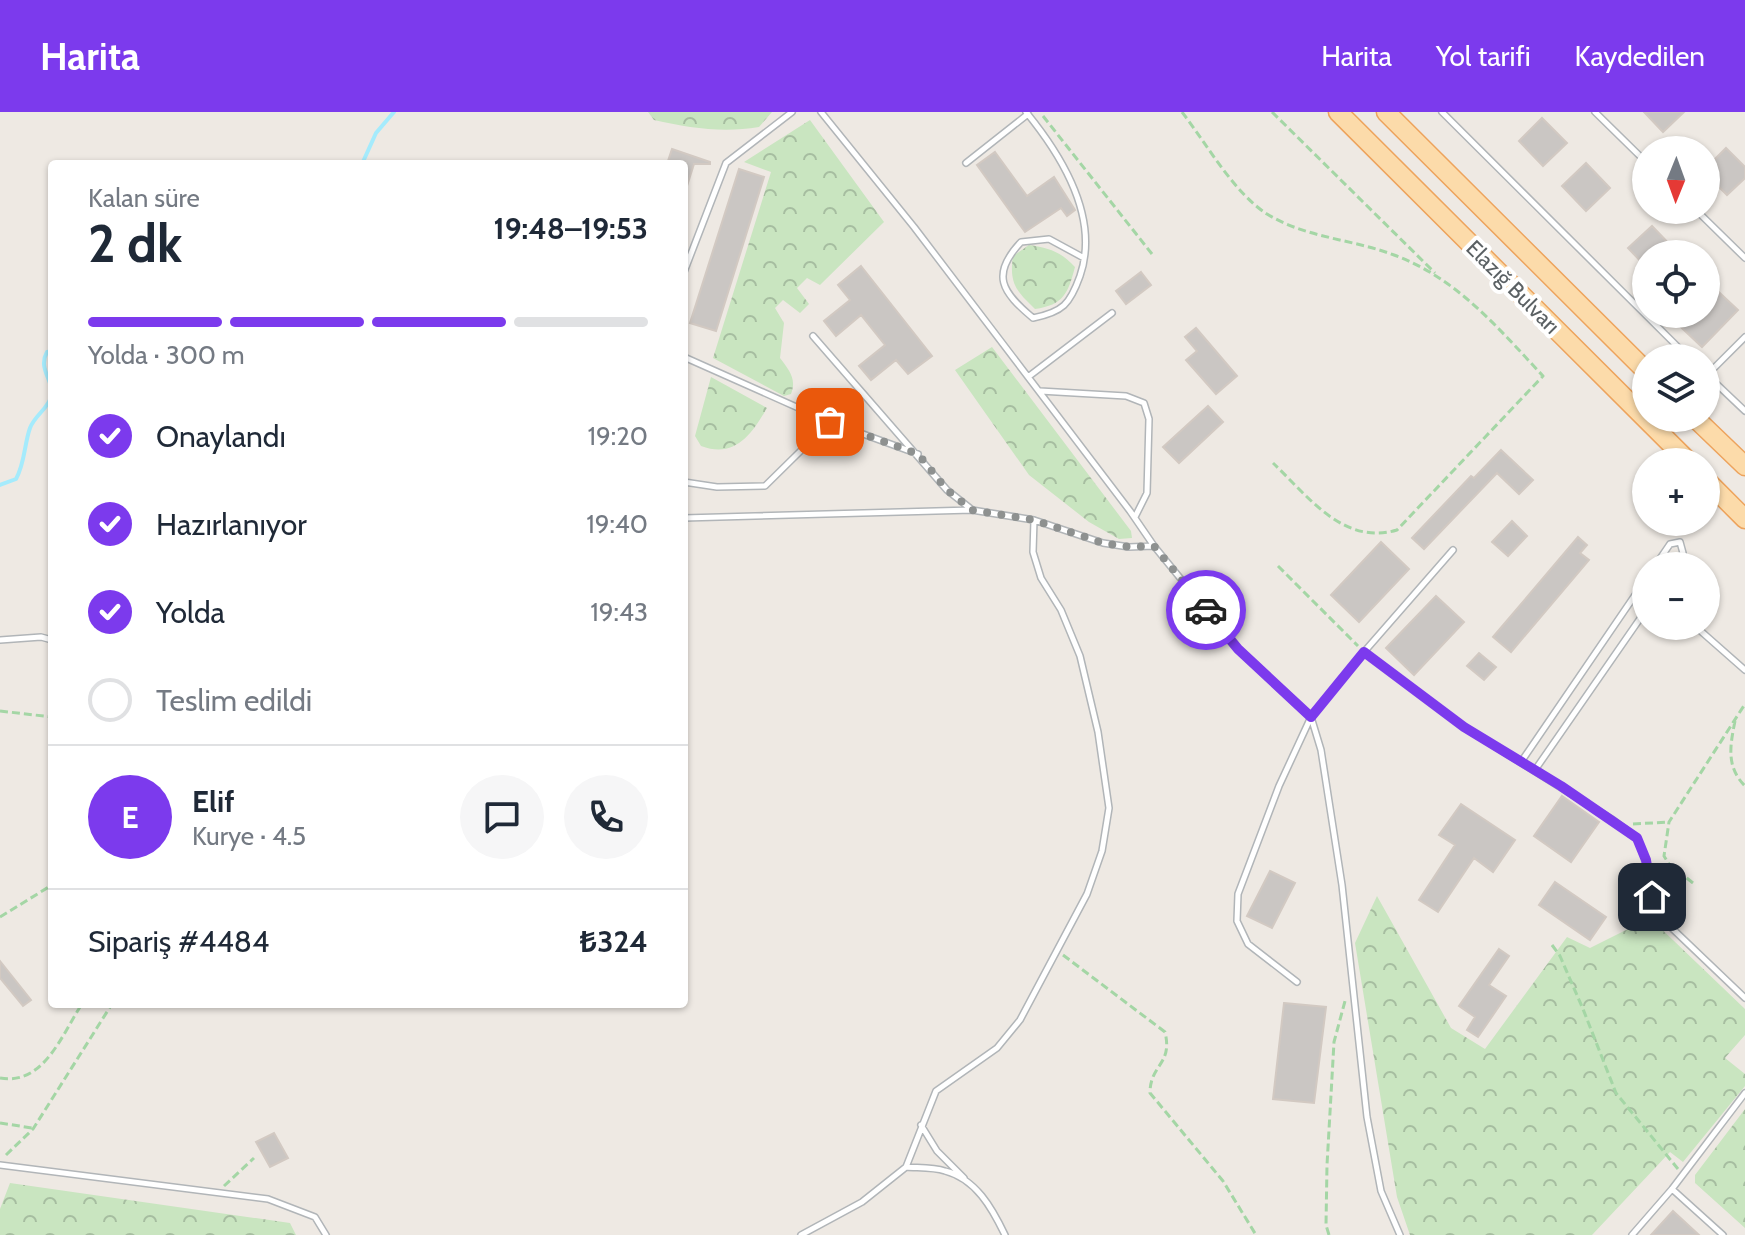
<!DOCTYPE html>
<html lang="tr">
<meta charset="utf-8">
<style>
:root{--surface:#fff;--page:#f6f6f7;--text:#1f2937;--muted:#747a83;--line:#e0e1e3;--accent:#7c3aed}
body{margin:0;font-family:Cabin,sans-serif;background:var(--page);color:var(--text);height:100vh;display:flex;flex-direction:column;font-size:30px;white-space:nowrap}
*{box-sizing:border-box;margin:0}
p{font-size:26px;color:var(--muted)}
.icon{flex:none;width:44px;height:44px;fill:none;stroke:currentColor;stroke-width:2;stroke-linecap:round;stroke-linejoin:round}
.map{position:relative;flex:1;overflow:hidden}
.details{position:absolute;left:48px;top:48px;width:640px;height:848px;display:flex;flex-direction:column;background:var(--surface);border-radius:8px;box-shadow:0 2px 6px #0004}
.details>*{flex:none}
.needle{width:52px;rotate:181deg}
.fabs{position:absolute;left:1632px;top:24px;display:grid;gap:16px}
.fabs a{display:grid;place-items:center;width:88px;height:88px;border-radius:50%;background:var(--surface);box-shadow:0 2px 6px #0004;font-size:40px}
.pin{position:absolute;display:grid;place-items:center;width:68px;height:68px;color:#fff;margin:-34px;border-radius:16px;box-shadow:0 4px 12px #0006}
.courier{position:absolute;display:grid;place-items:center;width:80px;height:80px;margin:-40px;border:6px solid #7c3aed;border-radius:50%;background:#fff;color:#222;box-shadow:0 2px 10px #0007}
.head em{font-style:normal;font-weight:700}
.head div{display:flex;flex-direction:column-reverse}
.head{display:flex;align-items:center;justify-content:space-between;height:136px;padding:0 40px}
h1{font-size:52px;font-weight:700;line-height:60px}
.bar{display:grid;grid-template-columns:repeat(4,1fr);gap:12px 8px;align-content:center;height:96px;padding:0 40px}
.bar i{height:10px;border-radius:6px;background:var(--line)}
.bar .active{background:var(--accent)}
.bar p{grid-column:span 4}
.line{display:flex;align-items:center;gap:20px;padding:0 40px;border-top:2px solid var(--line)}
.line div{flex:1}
.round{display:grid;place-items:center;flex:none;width:84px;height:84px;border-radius:42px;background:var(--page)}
ol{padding:0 40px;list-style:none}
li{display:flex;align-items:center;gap:24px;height:88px}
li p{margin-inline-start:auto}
li .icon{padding:8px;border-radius:50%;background:var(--accent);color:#fff;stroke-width:4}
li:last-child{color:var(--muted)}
li i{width:44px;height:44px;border:4px solid var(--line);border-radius:50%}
header{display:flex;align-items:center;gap:48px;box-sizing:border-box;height:112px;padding:0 40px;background:var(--accent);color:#fff}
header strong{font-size:38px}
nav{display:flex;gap:44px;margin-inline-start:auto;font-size:28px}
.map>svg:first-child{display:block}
.forest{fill:url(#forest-crowns)}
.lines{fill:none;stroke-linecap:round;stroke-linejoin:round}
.stream{stroke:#a5ebfc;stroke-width:4}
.building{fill:#cac6c3;stroke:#d2c9c2;stroke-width:2}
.lane-casing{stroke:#b1b5b8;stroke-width:8}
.primary-casing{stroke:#eda35d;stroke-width:21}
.path{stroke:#a4d6a5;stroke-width:3;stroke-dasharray:8 4;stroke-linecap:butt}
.lane{stroke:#fff;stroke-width:5}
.primary{stroke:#fcdbaa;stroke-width:18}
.done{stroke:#8e9190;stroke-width:8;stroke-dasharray:0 14.4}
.route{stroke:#7c3aed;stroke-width:10}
.labels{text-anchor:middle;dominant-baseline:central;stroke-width:8;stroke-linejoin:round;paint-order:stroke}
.street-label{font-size:22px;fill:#5b6164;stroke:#fff}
</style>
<header>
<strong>Harita</strong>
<nav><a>Harita</a><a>Yol tarifi</a><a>Kaydedilen</a></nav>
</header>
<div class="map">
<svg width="1745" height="1123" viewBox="0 0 1745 1123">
<defs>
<pattern id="forest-crowns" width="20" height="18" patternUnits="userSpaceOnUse" patternTransform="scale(2)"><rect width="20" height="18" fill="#c9e5c0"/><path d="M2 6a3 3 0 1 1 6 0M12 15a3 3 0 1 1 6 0" fill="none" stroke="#a6bda0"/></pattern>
</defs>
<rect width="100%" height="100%" fill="#eee9e3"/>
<!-- forest -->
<path class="forest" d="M648,0H772L759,15C723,21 689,16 654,8Z
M810,8L884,110L820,173L807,166L797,176L809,192L800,201L783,188L775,196L784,211L780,246C789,258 797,267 791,282L784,284L713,246L771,60L744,50Z
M1029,133C1050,136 1061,140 1075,155C1068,181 1064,193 1035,197C1016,179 1009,171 1013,144Z
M992,235L1131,419L1132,426L1119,427L1089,410L1029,363L955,258Z
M711,265L767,296C752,322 735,347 701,334L695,324Z
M1377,784L1451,916L1485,937L1567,825L1590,836L1650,806L1745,897V923L1725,946L1745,962V974L1683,1050L1670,1040L1592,1123H1410L1397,1085L1355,831Z
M1745,997V1116L1695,1071V1063Z
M10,1071L290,1111L296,1123H0V1097Z"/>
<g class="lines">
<!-- stream -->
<path class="stream" d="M362,52L376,21L394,0
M52,239L47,240C39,254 49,264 52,278
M0,373L16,367C25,351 24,333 30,316C35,303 48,297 52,283"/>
</g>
<!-- building -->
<path class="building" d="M1644,0H1684L1663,20Z
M1542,6L1567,31L1543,54L1519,29Z
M1726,36L1745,55V66L1727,83L1706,62V56Z
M672,37L710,50V52H694L686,77L684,76V52H667Z
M995,40L1027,84L1054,65L1075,98L1067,104L1061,96L1025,120L977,53Z
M1586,51L1610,76L1586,99L1562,74Z
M739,57L764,65L716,219L690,211Z
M1652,114L1679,142H1646V155L1628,136Z
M861,154L932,244L908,262L896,248L871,268L859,254L885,233L861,203L836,224L824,209L850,188L838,173Z
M1141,160L1151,173L1126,192L1116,179Z
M1706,168L1738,198L1702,235L1667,202H1706Z
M1196,216L1237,264L1216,282L1186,248L1197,239L1185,225Z
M1208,294L1223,310L1179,351L1163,335Z
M1501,338L1533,368L1519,382L1497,361L1424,437L1412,426L1471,364L1474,366Z
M1512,409L1527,424L1508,444L1492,430Z
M1578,425L1587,433L1580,441L1589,448L1511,540L1493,525Z
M1381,430L1409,457L1359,510L1331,483Z
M1436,484L1464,510L1414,563L1386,536Z
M1479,541L1496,555L1484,568L1467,554Z
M1562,684L1599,710L1571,750L1534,724Z
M1461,692L1515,728L1493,760L1474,746L1438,800L1419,788L1455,733L1439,723Z
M1270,759L1295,771L1272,816L1247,804Z
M1555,770L1606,805L1590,828L1539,793Z
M1499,837L1509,844L1489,873L1506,884L1478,925L1467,918L1475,905L1459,894Z
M0,849L31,888L23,894L0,866Z
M1284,891L1326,895L1314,991L1273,987Z
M274,1021L288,1046L270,1055L256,1030Z
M1673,1099L1699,1123H1651Z"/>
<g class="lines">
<!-- lane casing -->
<g class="lane-casing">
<path id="lane" d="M821,0L914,115L1130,399L1154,434L1238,537L1311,605L1321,638L1342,773L1367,1005L1381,1079L1400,1123
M1026,0C1062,44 1100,106 1080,164C1070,192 1063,200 1033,206C1002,180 990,163 1021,130L1049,127L1084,146
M1442,0L1689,246
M1595,0L1646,50
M966,51L1028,2
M1696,98L1745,146
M684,160L726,51L792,0
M813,224L947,378L971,397
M684,245L830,310L918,342
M1706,262L1745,299
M1707,263L1745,225
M1028,265L1112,201
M1040,279L1126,284L1144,291L1149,307L1147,381L1135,405
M684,370L717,375L765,374L830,310
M684,406L972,398L1034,408L1103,431L1129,435L1153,434
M1655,454L1670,432L1680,430L1683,441L1675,454
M1695,514L1745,558
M0,528L41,525L52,528
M1364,540L1464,615L1613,708L1637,726L1646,748L1656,801L1745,886
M1521,650L1646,467
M1535,658L1646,498
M1297,870L1248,832L1237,809L1238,782L1279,674L1311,605L1364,540L1453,438
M921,1013L937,1039L964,1066
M0,1053L268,1087L315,1105L326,1123
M906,1055C918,1056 933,1055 945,1059C976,1067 992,1096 1005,1123
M1672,1077L1723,1123
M801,1123L862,1090L906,1055L936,979L997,936L1020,908L1087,782L1102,739L1109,696L1098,620L1080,544L1061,498L1041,466L1033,440L1034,408
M1632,1123L1672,1077L1745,981"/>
</g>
<!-- primary casing -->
<g class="primary-casing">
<path id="primary" d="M1338,0L1689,350
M1386,0L1646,259
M1695,306L1745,354
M1706,368L1745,407"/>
</g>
<!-- path -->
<path class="path" d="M1182,0C1206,31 1234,81 1267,102C1306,126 1352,127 1394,143C1457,166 1499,217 1543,264L1397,418C1343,434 1308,384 1273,351
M1272,0L1435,161
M1043,4L1152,142
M1278,454L1358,534
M0,599L52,605
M1735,609C1730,634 1726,655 1745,674
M1633,712L1669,710
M1693,771L1669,752L1664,744L1669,710L1745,592
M0,805L52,773
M1552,833L1560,844L1583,897L1616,981L1678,1057
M1063,843L1165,920C1173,953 1150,952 1150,981L1223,1069L1256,1123
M0,966C44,974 62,922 82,892
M0,1011L32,1016
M6,1043L33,1017L112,892
M224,1074L254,1046
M1329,1123L1326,1113L1327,1053L1334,930L1345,889"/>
<!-- lane -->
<use href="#lane" class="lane"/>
<!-- primary -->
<use href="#primary" class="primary"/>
</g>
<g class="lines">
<!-- done -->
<path class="done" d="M830,310L918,342L947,378L972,398L1034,408L1103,431L1129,435L1154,434L1206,498"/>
<!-- route -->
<path class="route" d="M1206,498L1238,537L1311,605L1364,540L1464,615L1561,674L1637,726L1646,748L1652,785"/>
</g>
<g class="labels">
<!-- street labels -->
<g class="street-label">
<text transform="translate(1513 175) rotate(45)">Elazığ Bulvarı</text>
</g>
</g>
</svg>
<div class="fabs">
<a><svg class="needle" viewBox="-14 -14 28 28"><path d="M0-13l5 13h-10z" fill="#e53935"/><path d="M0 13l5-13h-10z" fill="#747a83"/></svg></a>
<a><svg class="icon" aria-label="locate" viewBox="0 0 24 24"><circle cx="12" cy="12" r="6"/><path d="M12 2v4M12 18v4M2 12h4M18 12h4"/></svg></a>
<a><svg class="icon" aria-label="layers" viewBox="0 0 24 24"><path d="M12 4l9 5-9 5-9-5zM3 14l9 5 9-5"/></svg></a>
<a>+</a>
<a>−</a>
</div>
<div class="pin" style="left:830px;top:310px;background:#ea580c"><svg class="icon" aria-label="bag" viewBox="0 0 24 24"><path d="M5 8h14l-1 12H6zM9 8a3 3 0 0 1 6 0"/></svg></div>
<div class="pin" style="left:1652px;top:785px;background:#1f2937"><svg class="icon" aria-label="home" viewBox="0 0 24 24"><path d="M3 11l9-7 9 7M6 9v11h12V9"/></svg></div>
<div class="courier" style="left:1206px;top:498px"><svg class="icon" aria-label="car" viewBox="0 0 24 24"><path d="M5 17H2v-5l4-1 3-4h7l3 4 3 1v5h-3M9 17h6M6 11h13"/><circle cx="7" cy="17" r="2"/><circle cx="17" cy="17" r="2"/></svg></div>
<section class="details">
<div class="head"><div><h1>2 dk</h1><p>Kalan süre</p></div><em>19:48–19:53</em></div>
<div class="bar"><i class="active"></i><i class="active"></i><i class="active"></i><i></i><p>Yolda · 300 m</p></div>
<ol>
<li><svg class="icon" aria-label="check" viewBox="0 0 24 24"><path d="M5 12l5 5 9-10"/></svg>Onaylandı<p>19:20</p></li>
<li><svg class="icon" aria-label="check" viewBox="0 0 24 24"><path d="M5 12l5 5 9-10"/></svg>Hazırlanıyor<p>19:40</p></li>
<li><svg class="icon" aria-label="check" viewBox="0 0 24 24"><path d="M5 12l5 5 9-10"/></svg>Yolda<p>19:43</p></li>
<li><i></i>Teslim edildi</li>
</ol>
<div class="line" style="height:144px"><b class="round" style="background:var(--accent);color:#fff">E</b><div><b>Elif</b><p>Kurye · 4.5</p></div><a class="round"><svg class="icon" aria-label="chat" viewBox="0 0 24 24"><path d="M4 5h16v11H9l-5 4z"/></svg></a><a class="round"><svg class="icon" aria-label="phone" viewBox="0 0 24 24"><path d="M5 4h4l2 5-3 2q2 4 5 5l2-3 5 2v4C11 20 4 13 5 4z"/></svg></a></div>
<div class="line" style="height:104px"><div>Sipariş #4484</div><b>₺324</b></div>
</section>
</div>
